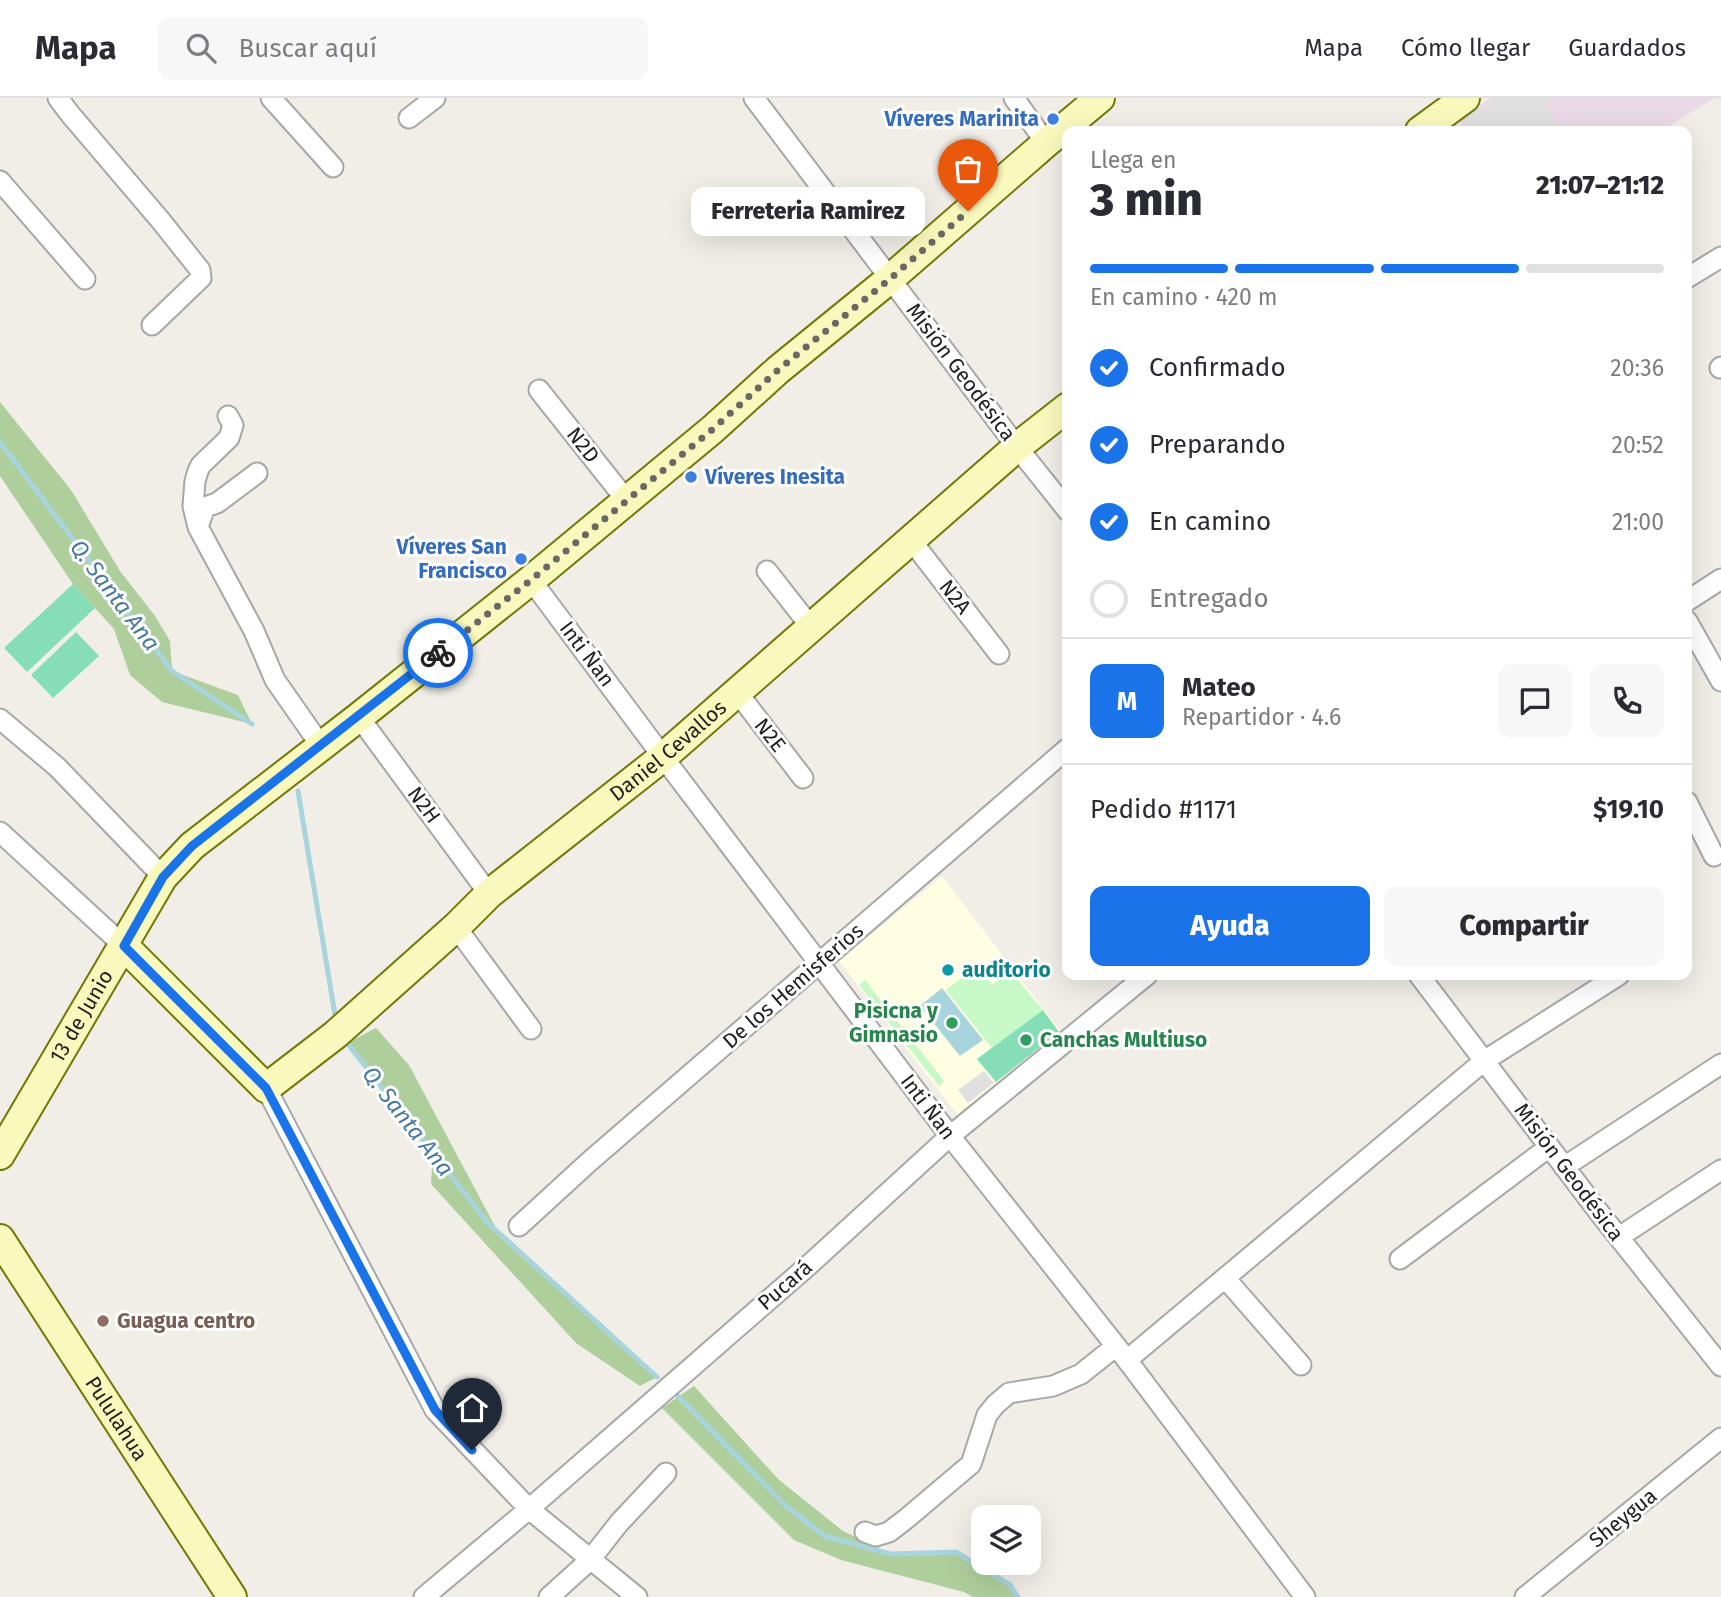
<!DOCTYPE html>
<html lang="es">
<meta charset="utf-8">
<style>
:root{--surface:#fff;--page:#f7f7f7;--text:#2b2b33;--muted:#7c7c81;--line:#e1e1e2;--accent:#1a73e8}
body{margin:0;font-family:"Fira Sans",sans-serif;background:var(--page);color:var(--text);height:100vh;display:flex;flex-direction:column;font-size:26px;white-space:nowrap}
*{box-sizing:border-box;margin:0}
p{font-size:23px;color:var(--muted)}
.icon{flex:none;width:38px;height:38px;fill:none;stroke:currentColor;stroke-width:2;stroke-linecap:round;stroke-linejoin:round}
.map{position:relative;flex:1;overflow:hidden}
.sheet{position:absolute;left:1062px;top:28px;width:630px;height:854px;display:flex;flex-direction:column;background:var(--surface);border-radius:14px;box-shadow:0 7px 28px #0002}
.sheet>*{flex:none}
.controls{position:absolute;left:971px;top:1407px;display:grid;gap:14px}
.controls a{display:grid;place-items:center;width:70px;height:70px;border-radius:14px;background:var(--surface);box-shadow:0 7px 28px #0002;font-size:35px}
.pin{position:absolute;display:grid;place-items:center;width:60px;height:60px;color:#fff;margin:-72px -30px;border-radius:50% 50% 50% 0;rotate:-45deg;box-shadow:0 0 7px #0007}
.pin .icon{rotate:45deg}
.courier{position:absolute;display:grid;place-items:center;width:70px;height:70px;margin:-35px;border:5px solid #1a73e8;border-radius:50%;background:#fff;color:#222;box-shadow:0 2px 9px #0007}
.bubble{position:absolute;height:49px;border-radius:14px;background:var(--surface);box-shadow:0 7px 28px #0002;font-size:23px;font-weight:800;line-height:49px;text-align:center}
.head em{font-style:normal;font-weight:800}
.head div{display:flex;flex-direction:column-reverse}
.head{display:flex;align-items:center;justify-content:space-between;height:119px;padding:0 28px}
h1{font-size:46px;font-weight:800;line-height:52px}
.bar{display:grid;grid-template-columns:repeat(4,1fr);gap:10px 7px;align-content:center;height:84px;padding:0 28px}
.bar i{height:9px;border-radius:5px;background:var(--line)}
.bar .selected{background:var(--accent)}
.bar p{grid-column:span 4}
.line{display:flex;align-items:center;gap:18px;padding:0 28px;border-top:2px solid var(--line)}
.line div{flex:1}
.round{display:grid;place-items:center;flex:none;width:74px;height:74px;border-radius:14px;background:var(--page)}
ol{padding:0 28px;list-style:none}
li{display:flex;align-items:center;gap:21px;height:77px}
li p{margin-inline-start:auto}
li .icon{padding:7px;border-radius:50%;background:var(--accent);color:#fff;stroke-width:4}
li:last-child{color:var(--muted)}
li i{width:38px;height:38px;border:4px solid var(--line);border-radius:50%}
.cta{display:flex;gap:14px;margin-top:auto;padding:14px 28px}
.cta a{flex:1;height:80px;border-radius:14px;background:var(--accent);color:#fff;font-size:28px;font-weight:800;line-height:80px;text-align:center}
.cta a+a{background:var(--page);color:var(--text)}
header{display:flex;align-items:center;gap:42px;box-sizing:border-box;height:98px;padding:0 35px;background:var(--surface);border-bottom:2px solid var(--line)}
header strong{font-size:33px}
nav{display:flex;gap:38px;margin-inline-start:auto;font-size:24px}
.search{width:490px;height:63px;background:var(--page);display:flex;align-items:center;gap:18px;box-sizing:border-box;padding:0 24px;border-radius:14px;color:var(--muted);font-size:26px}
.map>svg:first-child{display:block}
.industrial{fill:#ead9e7}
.education{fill:#fffde2}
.forest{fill:#aecf9c}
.park{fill:#c6f9c7}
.pitch{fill:#86deb9}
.parking{fill:#e0e0e0}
.water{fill:#a8d4de}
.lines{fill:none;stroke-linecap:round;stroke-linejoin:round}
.stream{stroke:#a8d4de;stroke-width:5}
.street-casing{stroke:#a7a7a7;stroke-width:23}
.secondary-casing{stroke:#717906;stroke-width:32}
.street{stroke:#fff;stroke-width:19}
.secondary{stroke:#f9f9bd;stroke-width:28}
.done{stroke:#696866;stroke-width:7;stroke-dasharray:0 12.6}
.route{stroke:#1a73e8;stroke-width:9}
.shop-dot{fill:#3f7fe0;stroke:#fff;stroke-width:2.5}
.culture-dot{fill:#0f9aa8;stroke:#fff;stroke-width:2.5}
.leisure-dot{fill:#2e9e5b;stroke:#fff;stroke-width:2.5}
.education-dot{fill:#8d6e63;stroke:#fff;stroke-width:2.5}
.labels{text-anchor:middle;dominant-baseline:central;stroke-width:6;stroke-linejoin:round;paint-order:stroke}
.shop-label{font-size:21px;font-weight:bold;fill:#366cbe;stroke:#fff;text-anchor:end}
.street-label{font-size:21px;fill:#202020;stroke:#fff}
.culture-label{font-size:21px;font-weight:bold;fill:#0d838f;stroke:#fff;text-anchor:start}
.leisure-label{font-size:21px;font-weight:bold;fill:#27864d;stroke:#fff;text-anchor:end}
.education-label{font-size:21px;font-weight:bold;fill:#785e54;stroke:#fff;text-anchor:start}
.water-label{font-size:23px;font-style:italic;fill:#4778a0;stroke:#fff}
</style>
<header>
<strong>Mapa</strong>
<div class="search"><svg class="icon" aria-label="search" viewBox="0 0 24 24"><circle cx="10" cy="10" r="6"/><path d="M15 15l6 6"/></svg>Buscar aquí</div>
<nav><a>Mapa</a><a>Cómo llegar</a><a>Guardados</a></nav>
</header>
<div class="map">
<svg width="1721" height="1499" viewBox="0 0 1721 1499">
<rect width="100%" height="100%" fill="#f1ede7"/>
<!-- industrial -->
<path class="industrial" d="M1492,0H1714L1661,33H1465L1459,22Z"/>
<!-- education -->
<path class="education" d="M942,778L1065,939L963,1024L839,863Z"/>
<!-- forest -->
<path class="forest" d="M0,304L71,392L120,473L155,518L170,543L172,573L238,597L252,626L162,604L130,577L114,531L73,486L0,378Z
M376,930L409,967L498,1134L657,1279L640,1288L576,1245L431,1086L433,1054L347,945Z
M694,1288L778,1381L843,1433L891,1456L956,1454L1010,1487L1018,1499H973L964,1494L841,1462L794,1442L662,1310Z"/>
<!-- park -->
<path class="park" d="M977,868L992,887L1010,873L1043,912L992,950L946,892Z
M865,882L944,983L939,988L859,887Z"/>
<!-- pitch -->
<path class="pitch" d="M73,486L95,510L27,574L4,550Z
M76,534L99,558L53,600L31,577Z
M1043,912L1059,934L996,984L977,961Z"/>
<!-- parking -->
<path class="parking" d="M1496,0H1557L1546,8L1562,33H1472L1464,21Z
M984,973L994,985L968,1005L958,992Z"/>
<!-- water -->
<path class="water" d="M942,890L983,942L960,958L920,908Z"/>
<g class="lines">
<!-- stream -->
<path class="stream" d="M0,344L172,573L252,626
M298,693L336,923
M344,941L488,1125L657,1279
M672,1292L784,1406L824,1438L891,1456L956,1454L1010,1487L1018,1499"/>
<!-- street casing -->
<g class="street-casing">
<path id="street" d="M58,0L70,16L161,123L200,172L201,180L152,227
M271,0L333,69
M754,0L1017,349L1068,413
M1014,0L1046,45
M409,20L435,0
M0,83L85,181
M1687,180L1721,159
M1720,270L1721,269
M539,292L627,403
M228,318L233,327L229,340L201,367L198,373L195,383L193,408L198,429L254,533L275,582L321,648
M198,429L205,409L217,405L257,375
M911,442L999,556
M767,473L811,529
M531,482L663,659L950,1038L1127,1262L1305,1499
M1687,503L1721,481
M1687,523L1721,583
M737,594L803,680
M359,619L489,796
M0,621L57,669L163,779
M1687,704L1714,758
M0,734L124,848
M456,829L531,931
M1419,877L1601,1117L1721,1268
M266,990L435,1312L529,1411L637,1499
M1564,1069L1721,966
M519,1128L590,1063L1068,650
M1619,1139L1721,1072
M1400,1161L1549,1049
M1225,1180L1301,1267
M1127,1262L1484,963L1619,877
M865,1434L876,1438L889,1434L906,1421L971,1366L987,1317L996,1306L1009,1295L1053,1288L1081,1276L1116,1248
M424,1499L529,1411L810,1166L950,1038L1147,877
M549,1499L590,1462L619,1425L666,1375
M1525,1499L1721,1340"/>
</g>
<!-- secondary casing -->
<g class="secondary-casing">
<g id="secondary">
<path d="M1420,33L1465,0"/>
<path id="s1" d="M124,848L266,990L335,937L456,829L489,796L663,659L1017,349L1068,309"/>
<path id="s2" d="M0,1057L163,779L192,748L359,619L531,482L713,331L778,272L891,180L1046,45L1100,0"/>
<path id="s3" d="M0,1141L232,1499"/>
</g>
</g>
<!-- street -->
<use href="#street" class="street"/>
<!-- secondary -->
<use href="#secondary" class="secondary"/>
</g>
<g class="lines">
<!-- done -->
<path class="done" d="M438,555L531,482L713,331L778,272L891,180L968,113"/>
<!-- route -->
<path class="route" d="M438,555L192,748L163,779L124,848L266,990L435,1312L472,1352"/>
</g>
<!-- markers -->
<g class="shop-dot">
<circle cx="1053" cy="21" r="7"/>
<circle cx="691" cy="379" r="7"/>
<circle cx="521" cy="461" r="7"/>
</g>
<circle class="culture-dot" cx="948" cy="872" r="7"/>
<g class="leisure-dot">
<circle cx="952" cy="925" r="7"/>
<circle cx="1026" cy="942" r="7"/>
</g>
<circle class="education-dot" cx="103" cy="1223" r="7"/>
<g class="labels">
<!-- shop labels -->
<g class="shop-label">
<text x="1039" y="21">Víveres Marinita</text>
<text x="705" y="379" text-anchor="start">Víveres Inesita</text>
<text x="507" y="449">Víveres San<tspan x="507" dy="24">Francisco</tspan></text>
</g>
<!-- street labels -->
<g class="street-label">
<text transform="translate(961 274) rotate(53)">Misión Geodésica</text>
<text transform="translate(583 347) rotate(52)">N2D</text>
<text transform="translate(955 499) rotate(52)">N2A</text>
<text transform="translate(587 556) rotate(53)">Inti Ñan</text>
<text transform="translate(770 637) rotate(52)">N2E</text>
<text stroke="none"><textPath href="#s1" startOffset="726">Daniel Cevallos</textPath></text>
<text transform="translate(424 707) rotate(54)">N2H</text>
<text transform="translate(793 888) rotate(-41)">De los Hemisferios</text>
<text stroke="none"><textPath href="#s2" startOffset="161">13 de Junio</textPath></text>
<text transform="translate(928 1009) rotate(53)">Inti Ñan</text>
<text transform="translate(1569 1074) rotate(53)">Misión Geodésica</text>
<text transform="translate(785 1187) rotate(-41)">Pucará</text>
<text stroke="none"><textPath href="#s3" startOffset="214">Pululahua</textPath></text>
<text transform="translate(1623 1420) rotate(-39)">Sheygua</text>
</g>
<!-- culture labels -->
<g class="culture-label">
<text x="962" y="872">auditorio</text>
</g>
<!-- leisure labels -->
<g class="leisure-label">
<text x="938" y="913">Pisicna y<tspan x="938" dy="24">Gimnasio</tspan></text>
<text x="1040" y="942" text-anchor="start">Canchas Multiuso</text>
</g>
<!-- education labels -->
<g class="education-label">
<text x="117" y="1223">Guagua centro</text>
</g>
<!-- water labels -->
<g class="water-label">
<text transform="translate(115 497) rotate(53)">Q. Santa Ana</text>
<text transform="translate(408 1023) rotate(52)">Q. Santa Ana</text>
</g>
</g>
</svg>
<div class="controls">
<a><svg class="icon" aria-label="layers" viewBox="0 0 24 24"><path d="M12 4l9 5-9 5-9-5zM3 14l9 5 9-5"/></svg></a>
</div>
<div class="pin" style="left:968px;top:113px;background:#ea580c"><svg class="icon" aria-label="bag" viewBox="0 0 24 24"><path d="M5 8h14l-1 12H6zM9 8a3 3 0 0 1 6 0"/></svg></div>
<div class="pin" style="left:472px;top:1352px;background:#1f2937"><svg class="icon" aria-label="home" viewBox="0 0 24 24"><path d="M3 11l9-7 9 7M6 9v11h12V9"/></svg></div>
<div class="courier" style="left:438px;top:555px"><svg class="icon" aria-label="bike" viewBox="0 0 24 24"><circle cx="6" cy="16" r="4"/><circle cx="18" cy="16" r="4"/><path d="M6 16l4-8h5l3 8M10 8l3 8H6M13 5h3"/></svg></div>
<div class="bubble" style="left:691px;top:89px;width:234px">Ferreteria Ramirez</div>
<section class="sheet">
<div class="head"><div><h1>3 min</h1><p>Llega en</p></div><em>21:07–21:12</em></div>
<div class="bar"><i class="selected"></i><i class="selected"></i><i class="selected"></i><i></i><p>En camino · 420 m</p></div>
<ol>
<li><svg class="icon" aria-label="check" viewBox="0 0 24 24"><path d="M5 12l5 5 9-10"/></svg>Confirmado<p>20:36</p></li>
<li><svg class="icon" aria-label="check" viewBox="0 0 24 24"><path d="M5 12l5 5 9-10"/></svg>Preparando<p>20:52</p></li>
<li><svg class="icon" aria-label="check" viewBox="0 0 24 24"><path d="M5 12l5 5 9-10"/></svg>En camino<p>21:00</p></li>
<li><i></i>Entregado</li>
</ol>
<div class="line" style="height:126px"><b class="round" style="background:var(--accent);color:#fff">M</b><div><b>Mateo</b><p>Repartidor · 4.6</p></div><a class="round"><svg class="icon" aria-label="chat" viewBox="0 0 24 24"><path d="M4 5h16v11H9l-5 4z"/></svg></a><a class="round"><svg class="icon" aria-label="phone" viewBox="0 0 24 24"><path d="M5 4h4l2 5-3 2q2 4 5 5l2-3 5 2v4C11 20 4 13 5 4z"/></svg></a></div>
<div class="line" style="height:91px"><div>Pedido #1171</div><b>$19.10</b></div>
<div class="cta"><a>Ayuda</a><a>Compartir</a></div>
</section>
</div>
